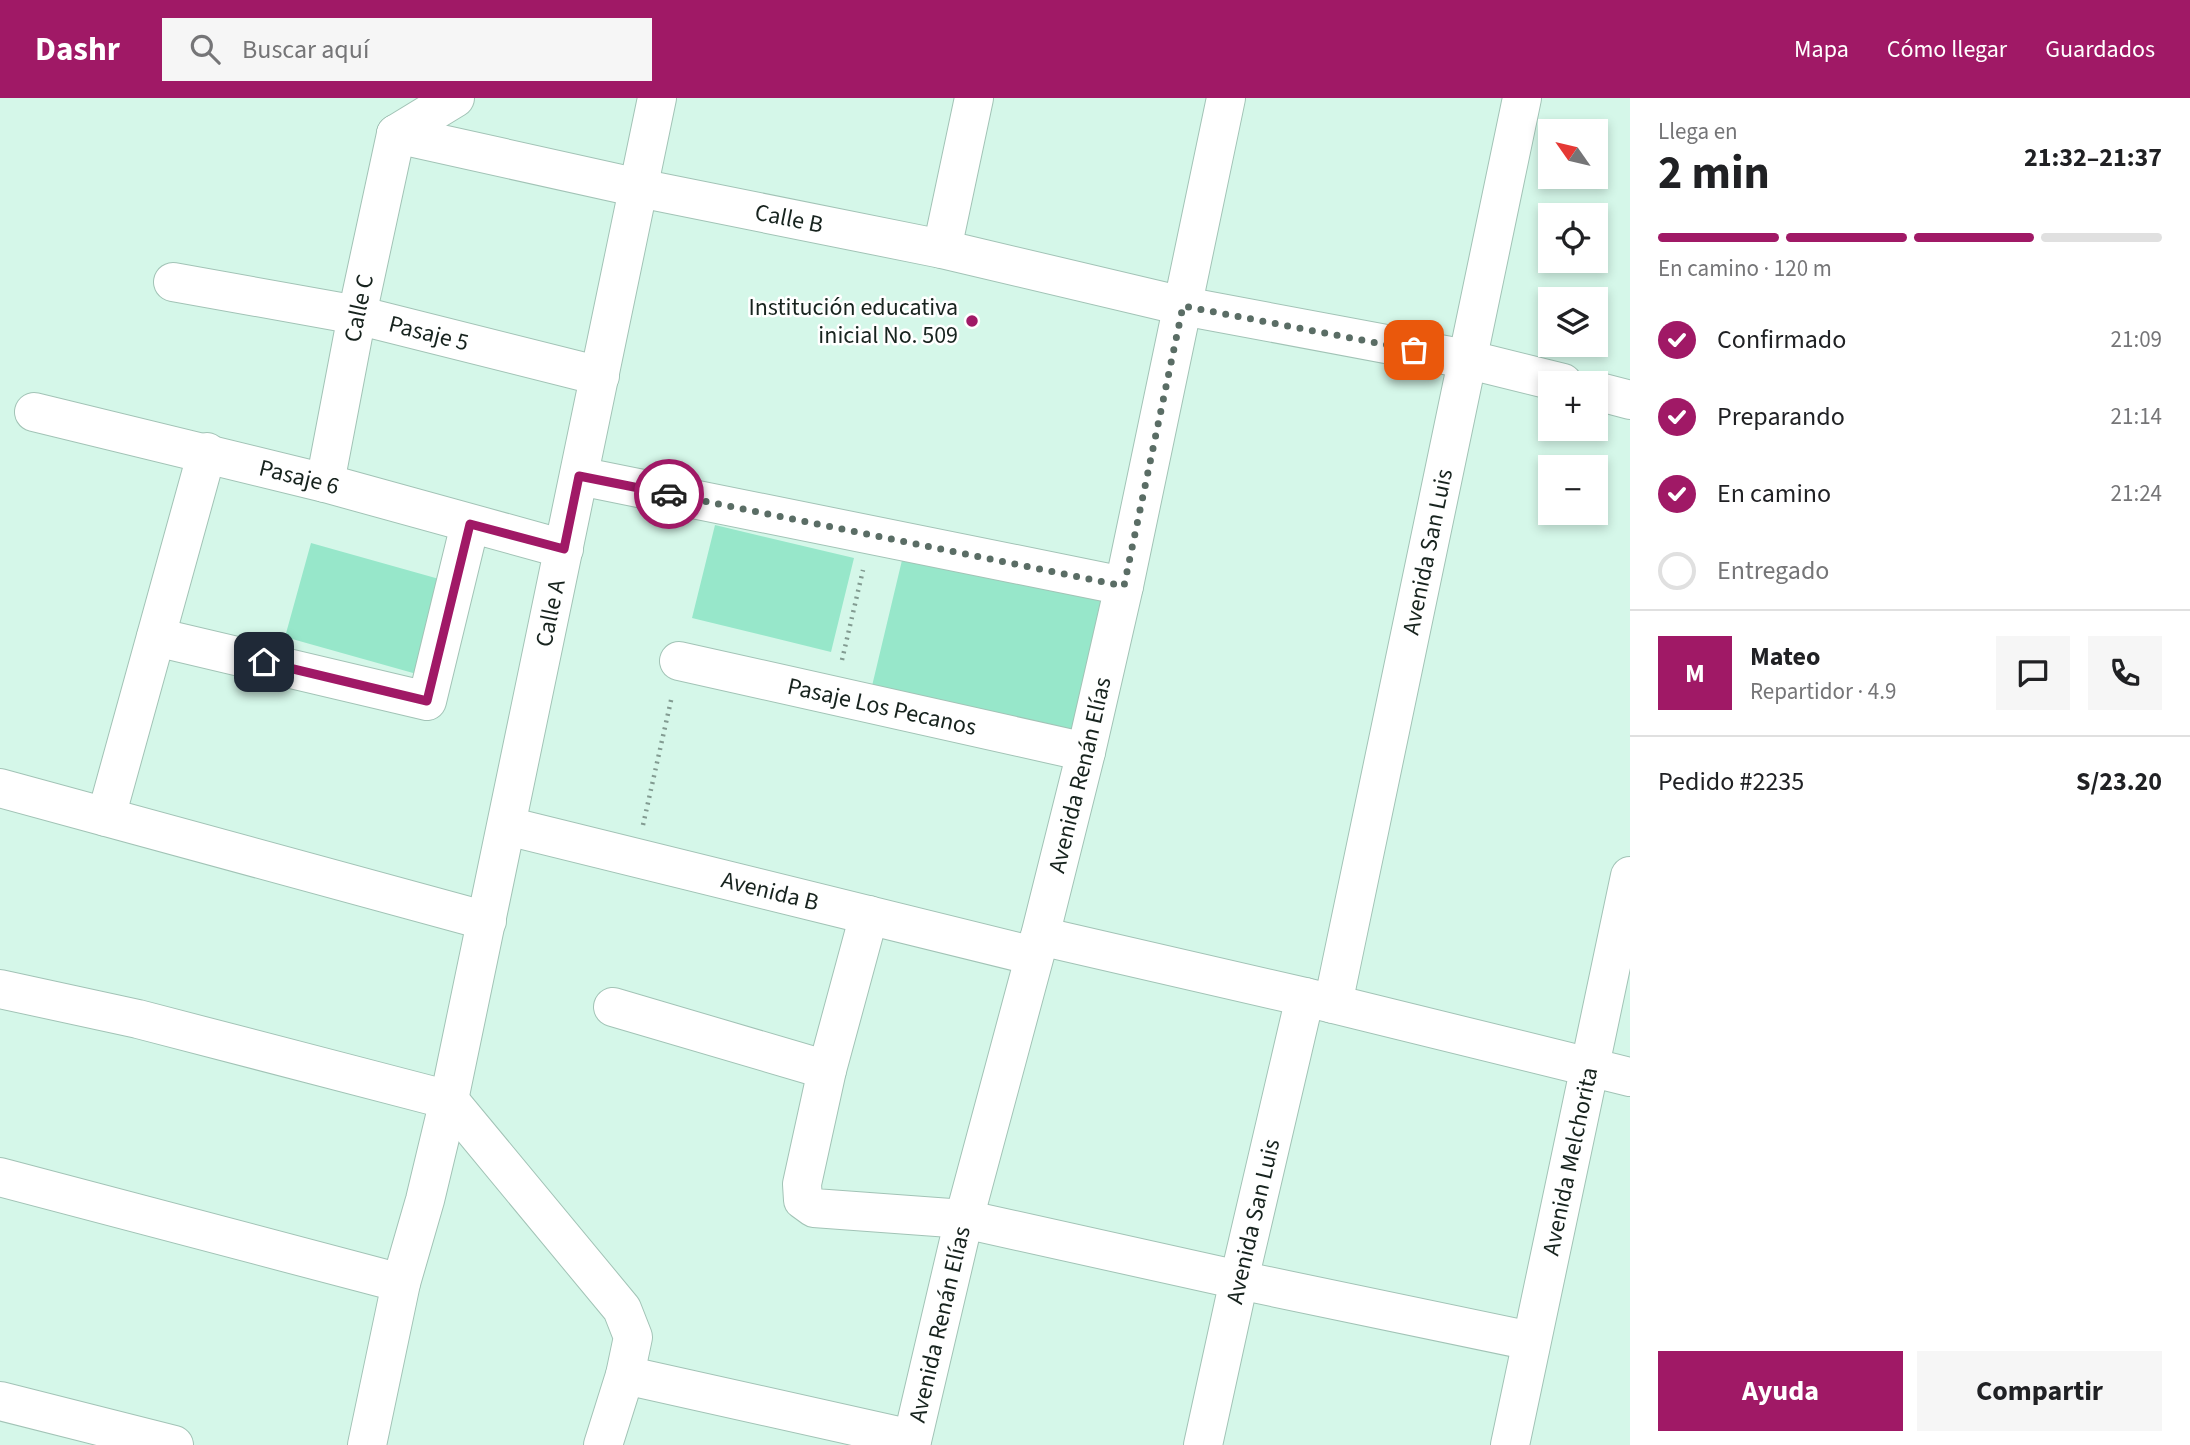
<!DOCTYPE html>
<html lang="es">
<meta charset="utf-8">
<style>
:root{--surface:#fff;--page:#f6f6f6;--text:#202124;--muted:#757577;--line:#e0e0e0;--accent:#a01966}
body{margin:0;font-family:"Source Sans 3",sans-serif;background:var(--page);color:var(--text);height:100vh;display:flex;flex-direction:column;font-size:26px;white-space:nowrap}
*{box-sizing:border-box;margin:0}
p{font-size:23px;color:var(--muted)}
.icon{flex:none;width:38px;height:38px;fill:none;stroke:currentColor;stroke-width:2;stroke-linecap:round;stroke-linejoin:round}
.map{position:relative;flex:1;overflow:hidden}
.details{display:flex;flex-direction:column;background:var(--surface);width:560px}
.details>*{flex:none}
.needle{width:46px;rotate:304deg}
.fabs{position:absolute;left:1538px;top:21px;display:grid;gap:14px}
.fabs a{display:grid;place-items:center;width:70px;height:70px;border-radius:0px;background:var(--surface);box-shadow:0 4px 10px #0003;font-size:35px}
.pin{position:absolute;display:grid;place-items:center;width:60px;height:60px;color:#fff;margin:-30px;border-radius:14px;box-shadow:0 4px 10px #0006}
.courier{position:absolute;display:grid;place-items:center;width:70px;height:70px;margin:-35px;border:5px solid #a01966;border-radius:50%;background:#fff;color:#222;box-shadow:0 2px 9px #0007}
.head em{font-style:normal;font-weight:700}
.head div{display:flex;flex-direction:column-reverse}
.head{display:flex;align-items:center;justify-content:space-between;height:119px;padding:0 28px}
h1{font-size:46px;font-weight:700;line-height:52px}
.bar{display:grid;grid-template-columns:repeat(4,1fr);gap:10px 7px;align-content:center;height:84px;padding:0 28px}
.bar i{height:9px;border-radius:5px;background:var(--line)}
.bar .current{background:var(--accent)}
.bar p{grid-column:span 4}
.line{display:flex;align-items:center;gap:18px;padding:0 28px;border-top:2px solid var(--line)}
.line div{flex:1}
.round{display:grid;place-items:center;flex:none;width:74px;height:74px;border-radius:0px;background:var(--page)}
ol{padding:0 28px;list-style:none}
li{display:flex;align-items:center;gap:21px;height:77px}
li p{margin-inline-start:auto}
li .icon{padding:7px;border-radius:50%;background:var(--accent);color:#fff;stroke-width:4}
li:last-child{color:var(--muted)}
li i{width:38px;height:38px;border:4px solid var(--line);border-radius:50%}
.button{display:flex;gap:14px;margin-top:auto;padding:14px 28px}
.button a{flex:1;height:80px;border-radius:0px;background:var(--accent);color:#fff;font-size:28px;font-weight:700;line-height:80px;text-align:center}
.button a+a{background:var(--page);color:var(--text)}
header{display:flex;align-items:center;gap:42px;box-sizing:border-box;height:98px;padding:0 35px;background:var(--accent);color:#fff}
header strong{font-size:33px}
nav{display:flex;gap:38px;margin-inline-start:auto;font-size:24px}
.search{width:490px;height:63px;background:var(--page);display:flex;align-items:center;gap:18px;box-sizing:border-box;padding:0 24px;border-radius:0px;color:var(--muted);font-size:26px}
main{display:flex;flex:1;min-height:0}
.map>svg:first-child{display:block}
.green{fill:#97e7ca}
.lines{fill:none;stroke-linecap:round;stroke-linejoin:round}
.minor-casing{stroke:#a2c3b6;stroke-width:40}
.path{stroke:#829b91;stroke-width:4.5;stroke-dasharray:2 5;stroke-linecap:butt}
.minor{stroke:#fff;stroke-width:38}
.done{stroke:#5a6d65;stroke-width:7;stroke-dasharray:0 12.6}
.route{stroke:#a01966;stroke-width:9}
.poi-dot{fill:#a01966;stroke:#fff;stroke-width:2.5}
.labels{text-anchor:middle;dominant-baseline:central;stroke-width:5;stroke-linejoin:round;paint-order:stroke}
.street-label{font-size:24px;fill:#17231e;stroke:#fff}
.poi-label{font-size:24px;fill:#17231e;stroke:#fff;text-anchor:end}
</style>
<header>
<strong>Dashr</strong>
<div class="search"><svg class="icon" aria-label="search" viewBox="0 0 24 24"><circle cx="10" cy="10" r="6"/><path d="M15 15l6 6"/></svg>Buscar aquí</div>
<nav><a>Mapa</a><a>Cómo llegar</a><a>Guardados</a></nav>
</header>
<main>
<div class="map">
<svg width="1630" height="1347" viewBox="0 0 1630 1347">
<rect width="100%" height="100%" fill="#d5f7e9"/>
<!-- green -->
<path class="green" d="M715,427L854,460L831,554L692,520Z
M311,445L464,488L438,582L285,539Z
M903,458L1111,504L1079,637L872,588Z"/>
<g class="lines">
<!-- minor casing -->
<g class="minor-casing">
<g id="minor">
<path id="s1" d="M396,36L639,90L942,151L1183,208L1466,261L1563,285"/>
<path d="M396,36L455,0"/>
<path d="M942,151L974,0"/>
<path id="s2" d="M173,184L357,217L600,278"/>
<path d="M1596,293L1630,302"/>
<path id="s3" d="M34,314L325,385L564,451"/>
<path d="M579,378L1124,488"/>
<path id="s4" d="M325,385L357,217L396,36"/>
<path d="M156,539L427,603L470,426"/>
<path id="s5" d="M679,563L1086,654"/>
<path d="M0,690L487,823"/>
<path d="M106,719L207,354"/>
<path id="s6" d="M507,728L1034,858"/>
<path d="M869,817L827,972L802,1086L803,1102L814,1110L964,1121L1239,1182L1531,1243"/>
<path d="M1040,838L1305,899L1630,979"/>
<path d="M0,891L138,921L449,1002L622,1211L633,1239L625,1277L603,1347"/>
<path id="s7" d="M1333,906L1522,0"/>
<path d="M613,909L827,972"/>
<path d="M0,1079L401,1185"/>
<path d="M625,1277L912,1341"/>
<path d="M0,1303L174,1347"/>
<path id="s8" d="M367,1347L401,1185L425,1102L449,1002L657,0"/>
<path id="s9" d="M911,1347L964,1121L1040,838L1086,654L1124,488L1226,0"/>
<path id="s10" d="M1203,1347L1239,1182L1305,899"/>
<path id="s11" d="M1510,1347L1630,778"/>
</g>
</g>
<!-- path -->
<path class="path" d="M842,562L863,472
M643,727L672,598"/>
<!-- minor -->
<use href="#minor" class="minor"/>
</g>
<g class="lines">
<!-- done -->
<path class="done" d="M669,396L1124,488L1183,208L1414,252"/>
<!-- route -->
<path class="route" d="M264,564L427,603L470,426L564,451L579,378L669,396"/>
</g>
<!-- markers -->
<circle class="poi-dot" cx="972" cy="223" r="7"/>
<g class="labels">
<!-- street labels -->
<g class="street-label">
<text stroke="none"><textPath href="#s1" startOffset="402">Calle B</textPath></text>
<text stroke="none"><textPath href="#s4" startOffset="178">Calle C</textPath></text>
<text stroke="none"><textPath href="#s2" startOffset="261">Pasaje 5</textPath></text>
<text stroke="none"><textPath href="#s3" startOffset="273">Pasaje 6</textPath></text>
<text stroke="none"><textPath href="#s7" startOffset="462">Avenida San Luis</textPath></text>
<text stroke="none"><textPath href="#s8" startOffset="852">Calle A</textPath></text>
<text stroke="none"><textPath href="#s5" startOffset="208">Pasaje Los Pecanos</textPath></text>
<text stroke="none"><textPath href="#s9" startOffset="691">Avenida Renán Elías</textPath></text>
<text stroke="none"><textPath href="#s6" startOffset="271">Avenida B</textPath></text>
<text stroke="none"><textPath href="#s11" startOffset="290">Avenida Melchorita</textPath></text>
<text stroke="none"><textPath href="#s10" startOffset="229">Avenida San Luis</textPath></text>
<text stroke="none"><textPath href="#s9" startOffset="124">Avenida Renán Elías</textPath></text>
</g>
<!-- poi labels -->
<g class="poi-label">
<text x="958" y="209">Institución educativa<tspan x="958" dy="28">inicial No. 509</tspan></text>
</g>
</g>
</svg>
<div class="fabs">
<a><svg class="needle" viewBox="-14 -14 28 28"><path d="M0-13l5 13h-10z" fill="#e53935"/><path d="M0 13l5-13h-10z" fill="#757577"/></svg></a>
<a><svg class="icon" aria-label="locate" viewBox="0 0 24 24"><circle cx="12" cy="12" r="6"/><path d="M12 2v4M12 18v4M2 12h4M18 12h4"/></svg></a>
<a><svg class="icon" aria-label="layers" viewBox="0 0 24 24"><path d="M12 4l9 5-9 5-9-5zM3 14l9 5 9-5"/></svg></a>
<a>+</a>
<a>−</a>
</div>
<div class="pin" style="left:1414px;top:252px;background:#ea580c"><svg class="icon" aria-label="bag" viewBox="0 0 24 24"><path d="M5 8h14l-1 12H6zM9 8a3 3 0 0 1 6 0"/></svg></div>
<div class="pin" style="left:264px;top:564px;background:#1f2937"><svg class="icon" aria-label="home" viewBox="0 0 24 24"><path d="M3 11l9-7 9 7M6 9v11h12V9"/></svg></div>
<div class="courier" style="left:669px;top:396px"><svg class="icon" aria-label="car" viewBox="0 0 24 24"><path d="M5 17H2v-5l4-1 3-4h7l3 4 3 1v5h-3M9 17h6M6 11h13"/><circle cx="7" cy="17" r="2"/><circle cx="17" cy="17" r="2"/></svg></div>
</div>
<section class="details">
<div class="head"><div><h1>2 min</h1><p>Llega en</p></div><em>21:32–21:37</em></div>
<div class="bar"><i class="current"></i><i class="current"></i><i class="current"></i><i></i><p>En camino · 120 m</p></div>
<ol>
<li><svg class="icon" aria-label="check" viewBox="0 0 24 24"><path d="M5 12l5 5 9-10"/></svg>Confirmado<p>21:09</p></li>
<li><svg class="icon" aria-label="check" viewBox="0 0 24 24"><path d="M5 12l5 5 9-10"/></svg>Preparando<p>21:14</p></li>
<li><svg class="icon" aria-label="check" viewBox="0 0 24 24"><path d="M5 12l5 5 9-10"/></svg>En camino<p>21:24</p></li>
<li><i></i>Entregado</li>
</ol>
<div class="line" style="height:126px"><b class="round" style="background:var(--accent);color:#fff">M</b><div><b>Mateo</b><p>Repartidor · 4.9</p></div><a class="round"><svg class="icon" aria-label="chat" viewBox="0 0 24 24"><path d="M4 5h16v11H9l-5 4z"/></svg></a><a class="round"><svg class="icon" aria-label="phone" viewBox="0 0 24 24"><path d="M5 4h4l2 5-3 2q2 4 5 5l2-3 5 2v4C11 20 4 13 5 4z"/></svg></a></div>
<div class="line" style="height:91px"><div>Pedido #2235</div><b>S/23.20</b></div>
<div class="button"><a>Ayuda</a><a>Compartir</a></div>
</section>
</main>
